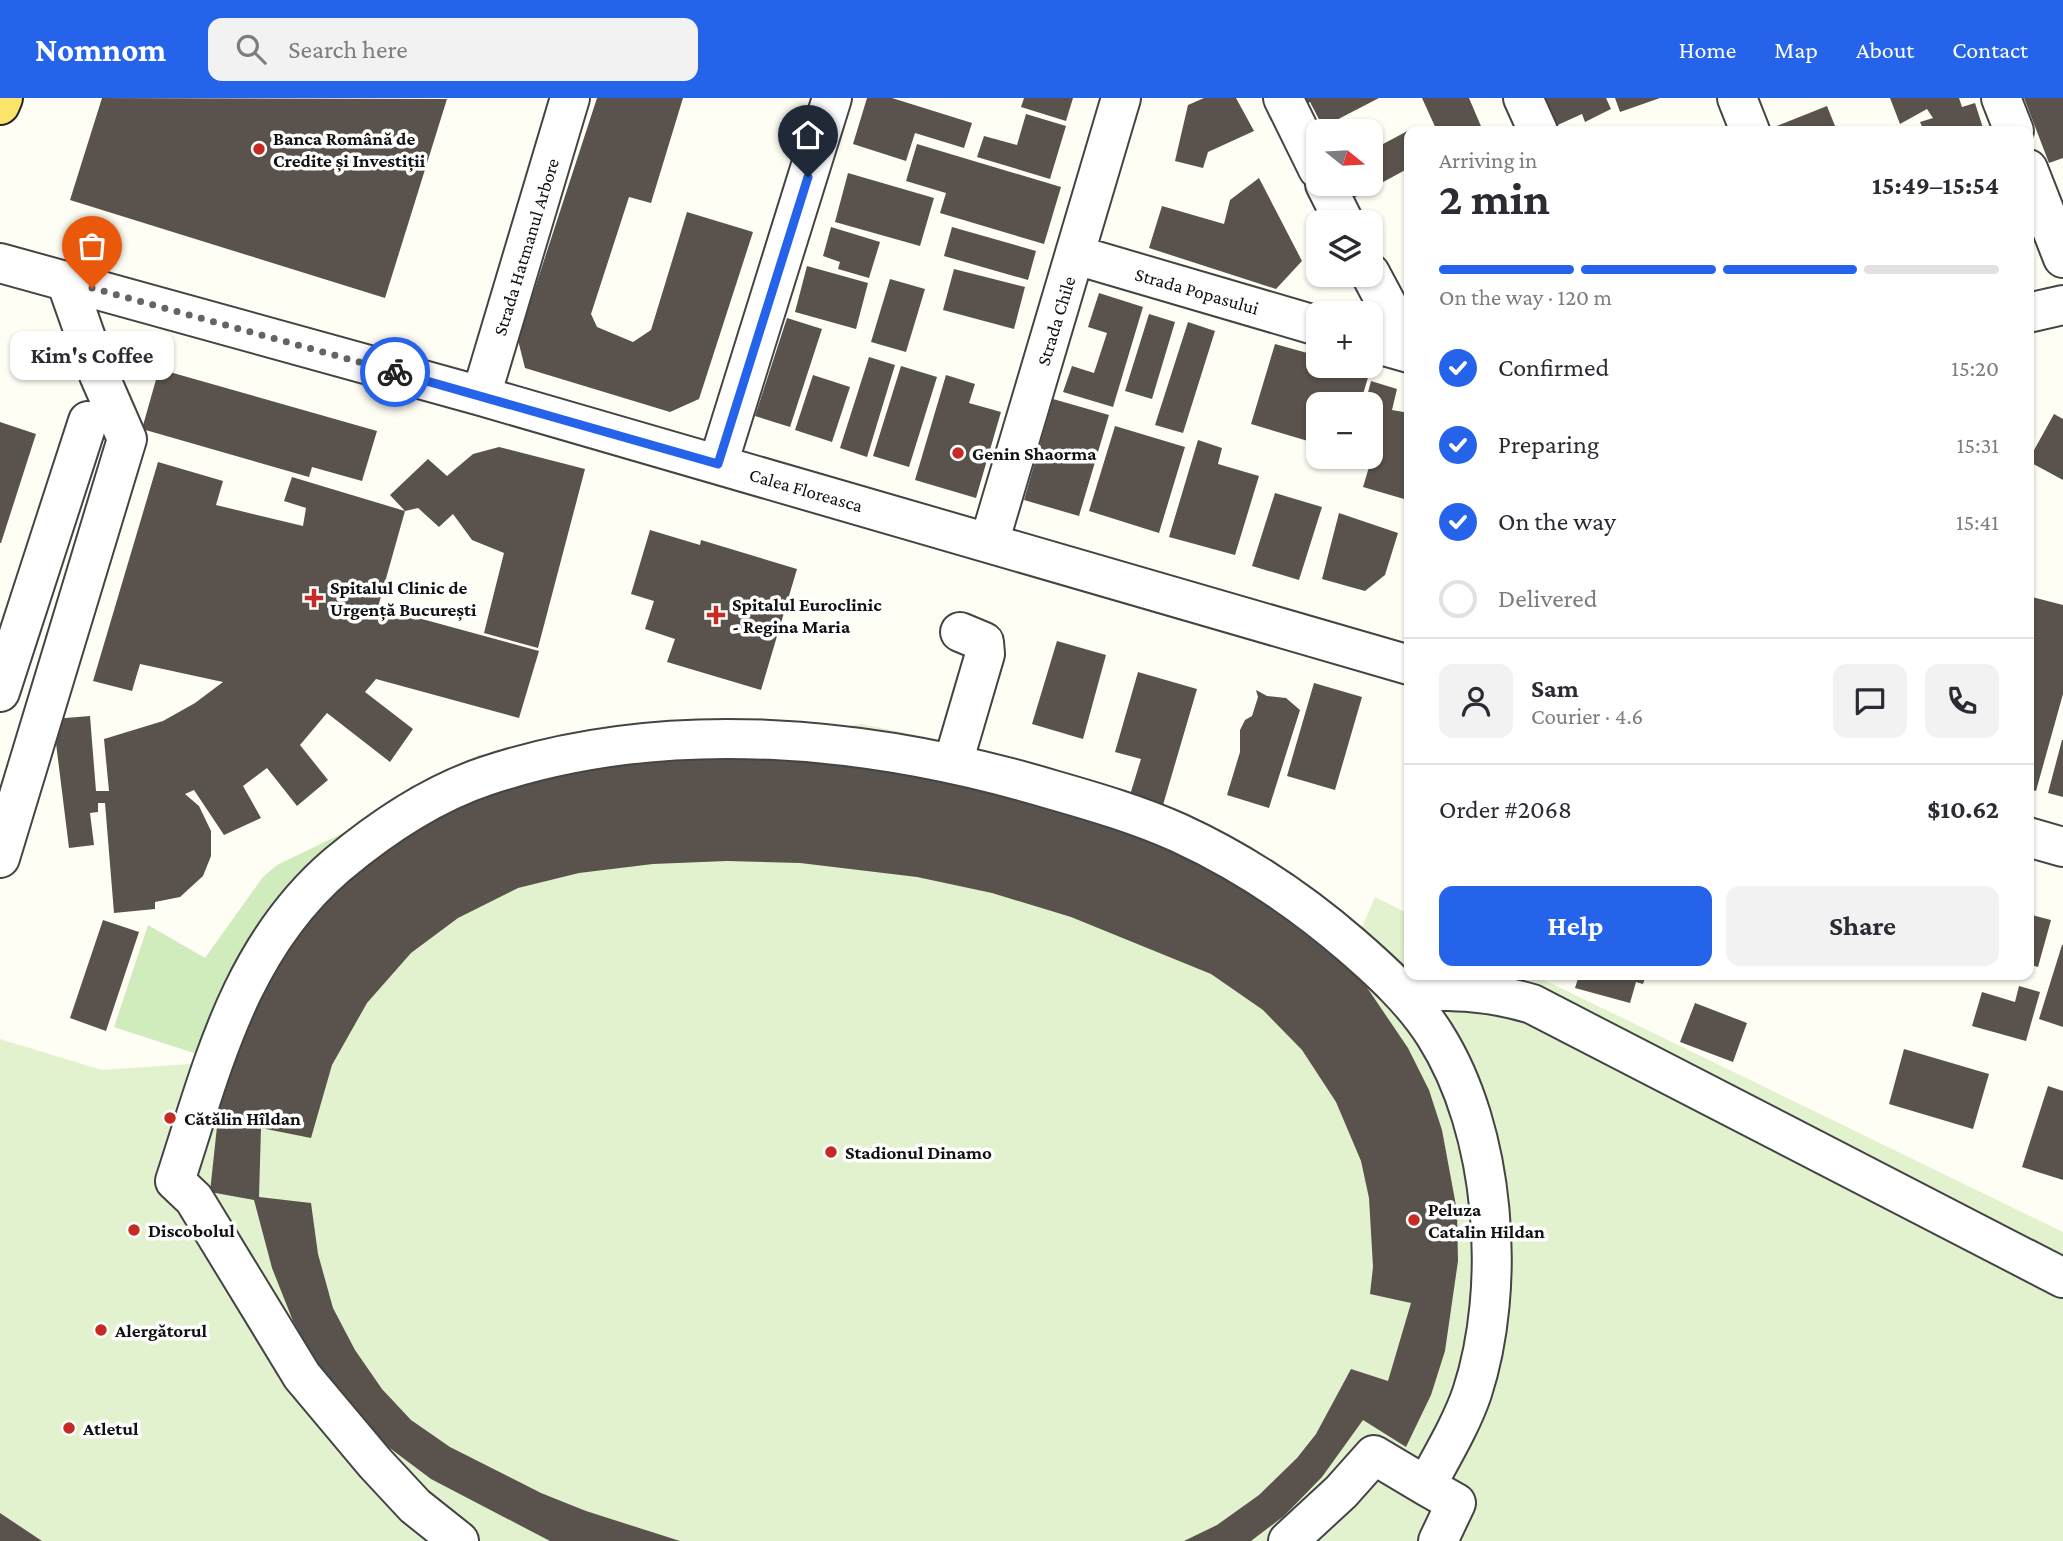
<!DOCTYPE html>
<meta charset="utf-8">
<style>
:root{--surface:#fff;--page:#f2f2f3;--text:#2b2b33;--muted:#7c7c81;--line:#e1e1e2;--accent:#2563eb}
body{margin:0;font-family:"Crimson Pro",serif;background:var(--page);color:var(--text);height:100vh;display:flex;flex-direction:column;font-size:26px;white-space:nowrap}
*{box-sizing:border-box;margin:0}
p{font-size:23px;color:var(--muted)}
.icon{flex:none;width:38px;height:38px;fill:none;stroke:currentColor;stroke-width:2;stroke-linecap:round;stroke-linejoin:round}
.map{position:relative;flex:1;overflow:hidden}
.panel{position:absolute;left:1404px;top:28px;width:630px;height:854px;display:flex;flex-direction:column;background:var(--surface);border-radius:14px;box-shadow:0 2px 5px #0004}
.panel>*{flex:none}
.needle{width:46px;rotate:108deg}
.controls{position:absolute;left:1306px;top:21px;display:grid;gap:14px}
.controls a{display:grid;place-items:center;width:77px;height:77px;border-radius:14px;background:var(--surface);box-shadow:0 2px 5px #0004;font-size:35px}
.pin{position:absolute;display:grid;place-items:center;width:60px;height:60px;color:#fff;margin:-72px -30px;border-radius:50% 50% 50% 0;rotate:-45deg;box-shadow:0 0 7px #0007}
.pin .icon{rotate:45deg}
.courier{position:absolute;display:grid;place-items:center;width:70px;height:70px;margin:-35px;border:5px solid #2563eb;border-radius:50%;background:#fff;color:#222;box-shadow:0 2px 9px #0007}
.bubble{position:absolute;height:49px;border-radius:14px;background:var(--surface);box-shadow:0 2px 5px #0004;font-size:23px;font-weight:700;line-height:49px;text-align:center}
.headline em{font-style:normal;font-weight:700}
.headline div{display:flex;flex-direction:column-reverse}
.headline{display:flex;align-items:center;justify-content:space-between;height:119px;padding:0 35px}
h1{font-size:46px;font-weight:700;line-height:52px}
.bar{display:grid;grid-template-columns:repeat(4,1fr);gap:10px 7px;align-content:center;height:84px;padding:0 35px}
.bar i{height:9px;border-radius:5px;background:var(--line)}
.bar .active{background:var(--accent)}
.bar p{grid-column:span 4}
.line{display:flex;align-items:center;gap:18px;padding:0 35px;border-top:2px solid var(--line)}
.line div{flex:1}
.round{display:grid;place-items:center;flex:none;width:74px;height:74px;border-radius:14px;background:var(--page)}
ol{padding:0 35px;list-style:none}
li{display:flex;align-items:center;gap:21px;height:77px}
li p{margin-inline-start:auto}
li .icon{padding:7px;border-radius:50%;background:var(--accent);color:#fff;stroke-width:4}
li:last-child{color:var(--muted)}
li i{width:38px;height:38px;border:4px solid var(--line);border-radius:50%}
.action{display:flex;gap:14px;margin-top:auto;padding:14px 35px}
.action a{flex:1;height:80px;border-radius:14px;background:var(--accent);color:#fff;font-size:28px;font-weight:700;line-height:80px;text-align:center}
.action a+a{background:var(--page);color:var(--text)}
header{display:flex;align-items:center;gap:42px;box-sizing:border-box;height:98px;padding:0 35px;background:var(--accent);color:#fff}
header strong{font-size:33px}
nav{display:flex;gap:38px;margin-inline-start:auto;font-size:24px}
.search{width:490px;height:63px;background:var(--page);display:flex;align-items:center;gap:18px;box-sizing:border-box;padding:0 24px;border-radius:14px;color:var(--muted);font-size:26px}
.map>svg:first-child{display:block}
.green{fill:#d0ebbc}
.pitch{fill:#e3f2ce}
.building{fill:#5a534d}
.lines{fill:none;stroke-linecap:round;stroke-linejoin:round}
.minor-casing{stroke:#444;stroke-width:42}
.major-casing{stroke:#222;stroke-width:42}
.minor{stroke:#fff;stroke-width:38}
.major{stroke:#fbe469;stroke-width:38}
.done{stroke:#646460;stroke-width:7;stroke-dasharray:0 12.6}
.route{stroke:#2563eb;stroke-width:9}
.poi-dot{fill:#c52b24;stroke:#fff;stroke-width:2.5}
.labels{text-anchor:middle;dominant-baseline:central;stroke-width:7;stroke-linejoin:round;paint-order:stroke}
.poi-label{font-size:19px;font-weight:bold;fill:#111;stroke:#fff;text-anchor:start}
.street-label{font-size:19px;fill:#111;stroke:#fff}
</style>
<header>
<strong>Nomnom</strong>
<div class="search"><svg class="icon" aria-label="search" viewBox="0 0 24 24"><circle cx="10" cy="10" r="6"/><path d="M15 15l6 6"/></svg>Search here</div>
<nav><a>Home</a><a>Map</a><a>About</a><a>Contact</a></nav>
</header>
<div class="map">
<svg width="2063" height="1443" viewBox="0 0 2063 1443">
<rect width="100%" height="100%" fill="#fffef4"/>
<!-- green -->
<path class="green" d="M370,722L200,957L114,929L148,827L205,860L263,779L277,767Z"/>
<!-- pitch -->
<path class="pitch" d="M861,626L941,642L1021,664L1267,765L1327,802L1362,829L1375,799L1409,816V877H1534L2063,1134V1443H0V941L102,972L203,965L392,707L478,657L773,640Z"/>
<!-- building -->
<path class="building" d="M102,0L447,1L385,200L70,102Z
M597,0H683L651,105L629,99L591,216L597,229L633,244L651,232L687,114L753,134L699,301L670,314L525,270L518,242Z
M867,0H892L972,25L964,50L915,35L906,63L853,46Z
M1024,0H1073L1066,23L1021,9Z
M1204,0H1236L1254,33L1208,54L1203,70L1175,63L1188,7Z
M1294,0H1379L1323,29L1310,4L1299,10Z
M1422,0H1469L1483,33H1437Z
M1535,0H1606L1611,11L1585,24L1582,16L1551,30Z
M1615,0H1660L1620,14Z
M1890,0H1959L1962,9L1975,5L1984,33H1924L1920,24L1933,20L1927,11L1900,26Z
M2024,0H2063V60L2049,65Z
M1827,8L1837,33H1770L1769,31Z
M1026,16L1066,28L1050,81L977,59L984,38L1017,47Z
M1413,30L1415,33H1409V70L1348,103L1339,86H1370V53Z
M917,46L1061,89L1044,146L940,115L946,95L906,83Z
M848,75L934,100L920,148L835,124Z
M1259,80L1302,163L1276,191L1149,150L1162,108L1224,126L1230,102Z
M831,129L880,144L869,180L838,171L840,164L823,158Z
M952,129L1036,153L1028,182L944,158Z
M807,168L868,185L856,231L795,214Z
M954,171L1025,189L1014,231L943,212Z
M890,181L925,191L906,254L871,244Z
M1099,195L1143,209L1113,309L1063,294L1072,268L1094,275L1107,235L1088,229Z
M1149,216L1175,224L1152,301L1125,293Z
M787,220L822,231L790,329L755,318Z
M1188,224L1215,233L1183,335L1155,327Z
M1275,246L1318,258V268H1351L1370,273L1360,306H1318V346L1251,326Z
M869,259L895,267L867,359L840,350Z
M901,268L937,279L909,369L873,358Z
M159,271L377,333L362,383L312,369L309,379L142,331Z
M813,277L850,289L832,344L795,332Z
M946,277L975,286L969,305L1001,314L976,400L915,382Z
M1371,283L1397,291L1392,312L1409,315V384L1404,401L1363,389L1379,336L1370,333V306H1365Z
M1053,301L1109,317L1079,418L1024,402Z
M2054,316L2063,321V382L2028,363Z
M0,324L36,336L1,445H0Z
M1115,328L1185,349L1159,435L1089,413Z
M1198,342L1222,350L1218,366L1259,378L1235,457L1169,439Z
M499,349L585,371L538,550L484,535L504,455L472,442L453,416L439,429L418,410L405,413L378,509L539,553L519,620L376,581L365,594L413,631L390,664L327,615L300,647L328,682L297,708L267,670L243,688L261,720L224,737L194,692L185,696L199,708L211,733V758L203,778L180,799L155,804V811L114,815L105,705H98V714L90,715L94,747L69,750L53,621L90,618L96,693H109L104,641L163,623L195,605L223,584L140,566L132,593L93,583L158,364L223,383L216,407L303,428L306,410L284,403L292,379L405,413L390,397L428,361L447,378L473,356Z
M1275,395L1322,409L1299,482L1252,468Z
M1339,415L1398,435L1385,477L1365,493L1322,481Z
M650,432L700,447L701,442L797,471L761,592L667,564L675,541L645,531L654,503L631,496Z
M2028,498L2063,507V596L2036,693L2028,691Z
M1057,543L1106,557L1083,641L1032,626Z
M1138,574L1197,591L1163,707L1130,697L1141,661L1115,654Z
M1314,585L1362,599L1335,692L1287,678Z
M1256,592L1267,598L1286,600L1300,612L1269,710L1227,697L1240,654V632L1245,622L1252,618L1258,599Z
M2062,642H2063V699L2048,695Z
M721,659L810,662L944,680L1093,721L1168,750L1247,788L1306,828L1366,888L1408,950L1429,992L1442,1032L1457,1113L1458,1163L1445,1253L1431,1297L1406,1349L1363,1322L1322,1379L1284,1418L1251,1443H1184L1217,1427L1259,1397L1297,1360L1316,1336L1351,1271L1388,1283L1411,1205L1370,1196L1373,1169L1369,1100L1361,1063L1336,1004L1302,952L1263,912L1211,876L1071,819L992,795L917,779L800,765L727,763L653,766L579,775L518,790L458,820L411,855L367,905L332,967L311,1040L261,1030L259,1099L311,1105L318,1156L333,1210L355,1252L382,1291L411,1322L450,1349L541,1395L586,1413L680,1443H550L431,1381L387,1348L353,1314L319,1270L293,1223L272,1170L254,1102L210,1094L218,1019L229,966L268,877L319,809L348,782L407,736L489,694L561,671Z
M2028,816L2051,822L2038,869L2028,866Z
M103,822L139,834L106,933L70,920Z
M2062,847H2063V929L2039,921Z
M1579,877H1646L1643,886L1636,884L1630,905L1575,890Z
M2019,888L2040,894L2026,943L1972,928L1982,894L2015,904Z
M1695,905L1747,925L1733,964L1680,944Z
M1904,951L1989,976L1973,1031L1889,1006Z
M2048,988L2063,993V1082L2022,1069Z
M0,1415L42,1443H0Z"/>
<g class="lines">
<!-- minor casing -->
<g class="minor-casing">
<path id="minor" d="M1283,0L1318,71
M1523,0L1538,33
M1737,0L1750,33
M2001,0L2014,33
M2028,71L2063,160
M1325,86L1344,124
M1076,157L1318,228
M0,165L481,298L1409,567
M1370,175L1409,248
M2028,215L2063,207
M1370,244L1409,255
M481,298L570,0
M718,366L832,0
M989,445L1121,0
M0,594L88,323
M953,665L985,556L984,544L960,534
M2028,739L2063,749
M0,760L127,341L99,277L66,183
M1400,893C1446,892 1487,892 1532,906L2063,1180
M1426,1388L1456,1405L1438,1443
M459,1443L415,1408L375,1365L302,1278L194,1101L175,1083C213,967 240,850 337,767C380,731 432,696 486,678C668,617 873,638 1053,692C1095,704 1139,717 1179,735C1242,764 1299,802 1351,847C1381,873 1413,902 1435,937C1496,1033 1507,1188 1472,1295C1461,1327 1442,1358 1426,1388L1374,1357L1341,1394L1288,1443"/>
</g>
<!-- major casing -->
<g class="major-casing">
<path id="major" d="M0,7L3,0"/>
</g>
<!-- minor -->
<use href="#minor" class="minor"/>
<!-- major -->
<use href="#major" class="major"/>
</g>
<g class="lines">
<!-- done -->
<path class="done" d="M92,190L395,274"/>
<!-- route -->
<path class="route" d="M395,274L718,366L808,79"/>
</g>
<!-- markers -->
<g class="poi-dot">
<circle cx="259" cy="51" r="7"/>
<circle cx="958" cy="355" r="7"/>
<path d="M310.5 489.5h7v7h7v7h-7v7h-7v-7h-7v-7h7z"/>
<path d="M712.5 506.5h7v7h7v7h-7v7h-7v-7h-7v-7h7z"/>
<circle cx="170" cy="1020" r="7"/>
<circle cx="831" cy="1054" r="7"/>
<circle cx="1414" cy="1122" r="7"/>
<circle cx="134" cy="1132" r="7"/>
<circle cx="101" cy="1232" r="7"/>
<circle cx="69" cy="1330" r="7"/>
</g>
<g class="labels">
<!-- poi labels -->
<g class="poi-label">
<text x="273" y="40">Banca Română de<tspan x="273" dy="22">Credite și Investiții</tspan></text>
<text x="972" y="355">Genin Shaorma</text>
<text x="330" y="489">Spitalul Clinic de<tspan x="330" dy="22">Urgență București</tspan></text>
<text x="732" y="506">Spitalul Euroclinic<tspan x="732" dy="22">- Regina Maria</tspan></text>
<text x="184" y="1020">Cătălin Hîldan</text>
<text x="845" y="1054">Stadionul Dinamo</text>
<text x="1428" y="1111">Peluza<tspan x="1428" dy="22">Catalin Hildan</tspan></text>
<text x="148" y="1132">Discobolul</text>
<text x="115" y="1232">Alergătorul</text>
<text x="83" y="1330">Atletul</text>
</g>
<!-- street labels -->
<g class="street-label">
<text transform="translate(526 149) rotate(-73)">Strada Hatmanul Arbore</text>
<text transform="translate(1197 193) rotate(16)">Strada Popasului</text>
<text transform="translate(1056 223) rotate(-73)">Strada Chile</text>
<text transform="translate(806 392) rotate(16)">Calea Floreasca</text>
</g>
</g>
</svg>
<div class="controls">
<a><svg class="needle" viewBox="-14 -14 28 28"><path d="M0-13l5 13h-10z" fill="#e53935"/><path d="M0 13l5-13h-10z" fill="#7c7c81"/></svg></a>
<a><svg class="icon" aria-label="layers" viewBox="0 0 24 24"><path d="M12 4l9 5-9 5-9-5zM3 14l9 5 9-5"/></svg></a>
<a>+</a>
<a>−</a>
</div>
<div class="pin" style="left:92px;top:190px;background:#ea580c"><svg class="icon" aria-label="bag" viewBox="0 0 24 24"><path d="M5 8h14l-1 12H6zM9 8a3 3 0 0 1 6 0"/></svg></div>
<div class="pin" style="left:808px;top:79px;background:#1f2937"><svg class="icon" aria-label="home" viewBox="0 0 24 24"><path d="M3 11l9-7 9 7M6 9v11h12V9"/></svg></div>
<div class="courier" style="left:395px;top:274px"><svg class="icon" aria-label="bike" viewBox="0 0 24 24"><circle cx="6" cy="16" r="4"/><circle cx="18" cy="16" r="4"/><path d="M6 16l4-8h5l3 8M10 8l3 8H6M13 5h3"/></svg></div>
<div class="bubble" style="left:10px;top:233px;width:164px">Kim's Coffee</div>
<section class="panel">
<div class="headline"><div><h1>2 min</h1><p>Arriving in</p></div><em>15:49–15:54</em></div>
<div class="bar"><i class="active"></i><i class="active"></i><i class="active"></i><i></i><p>On the way · 120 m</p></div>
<ol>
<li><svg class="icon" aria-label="check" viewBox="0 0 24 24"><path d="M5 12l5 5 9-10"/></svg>Confirmed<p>15:20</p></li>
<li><svg class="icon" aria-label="check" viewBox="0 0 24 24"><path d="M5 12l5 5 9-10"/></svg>Preparing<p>15:31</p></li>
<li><svg class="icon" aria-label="check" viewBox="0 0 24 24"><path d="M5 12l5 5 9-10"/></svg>On the way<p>15:41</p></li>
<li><i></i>Delivered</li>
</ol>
<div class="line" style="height:126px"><a class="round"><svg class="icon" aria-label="person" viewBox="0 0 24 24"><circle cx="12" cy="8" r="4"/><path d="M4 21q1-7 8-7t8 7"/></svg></a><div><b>Sam</b><p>Courier · 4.6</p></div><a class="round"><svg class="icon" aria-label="chat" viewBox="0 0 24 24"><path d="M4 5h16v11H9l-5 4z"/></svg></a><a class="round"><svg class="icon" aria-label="phone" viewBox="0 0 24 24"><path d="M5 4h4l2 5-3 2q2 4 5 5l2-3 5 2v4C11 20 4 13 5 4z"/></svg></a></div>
<div class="line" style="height:91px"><div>Order #2068</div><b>$10.62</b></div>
<div class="action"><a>Help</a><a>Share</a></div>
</section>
</div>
